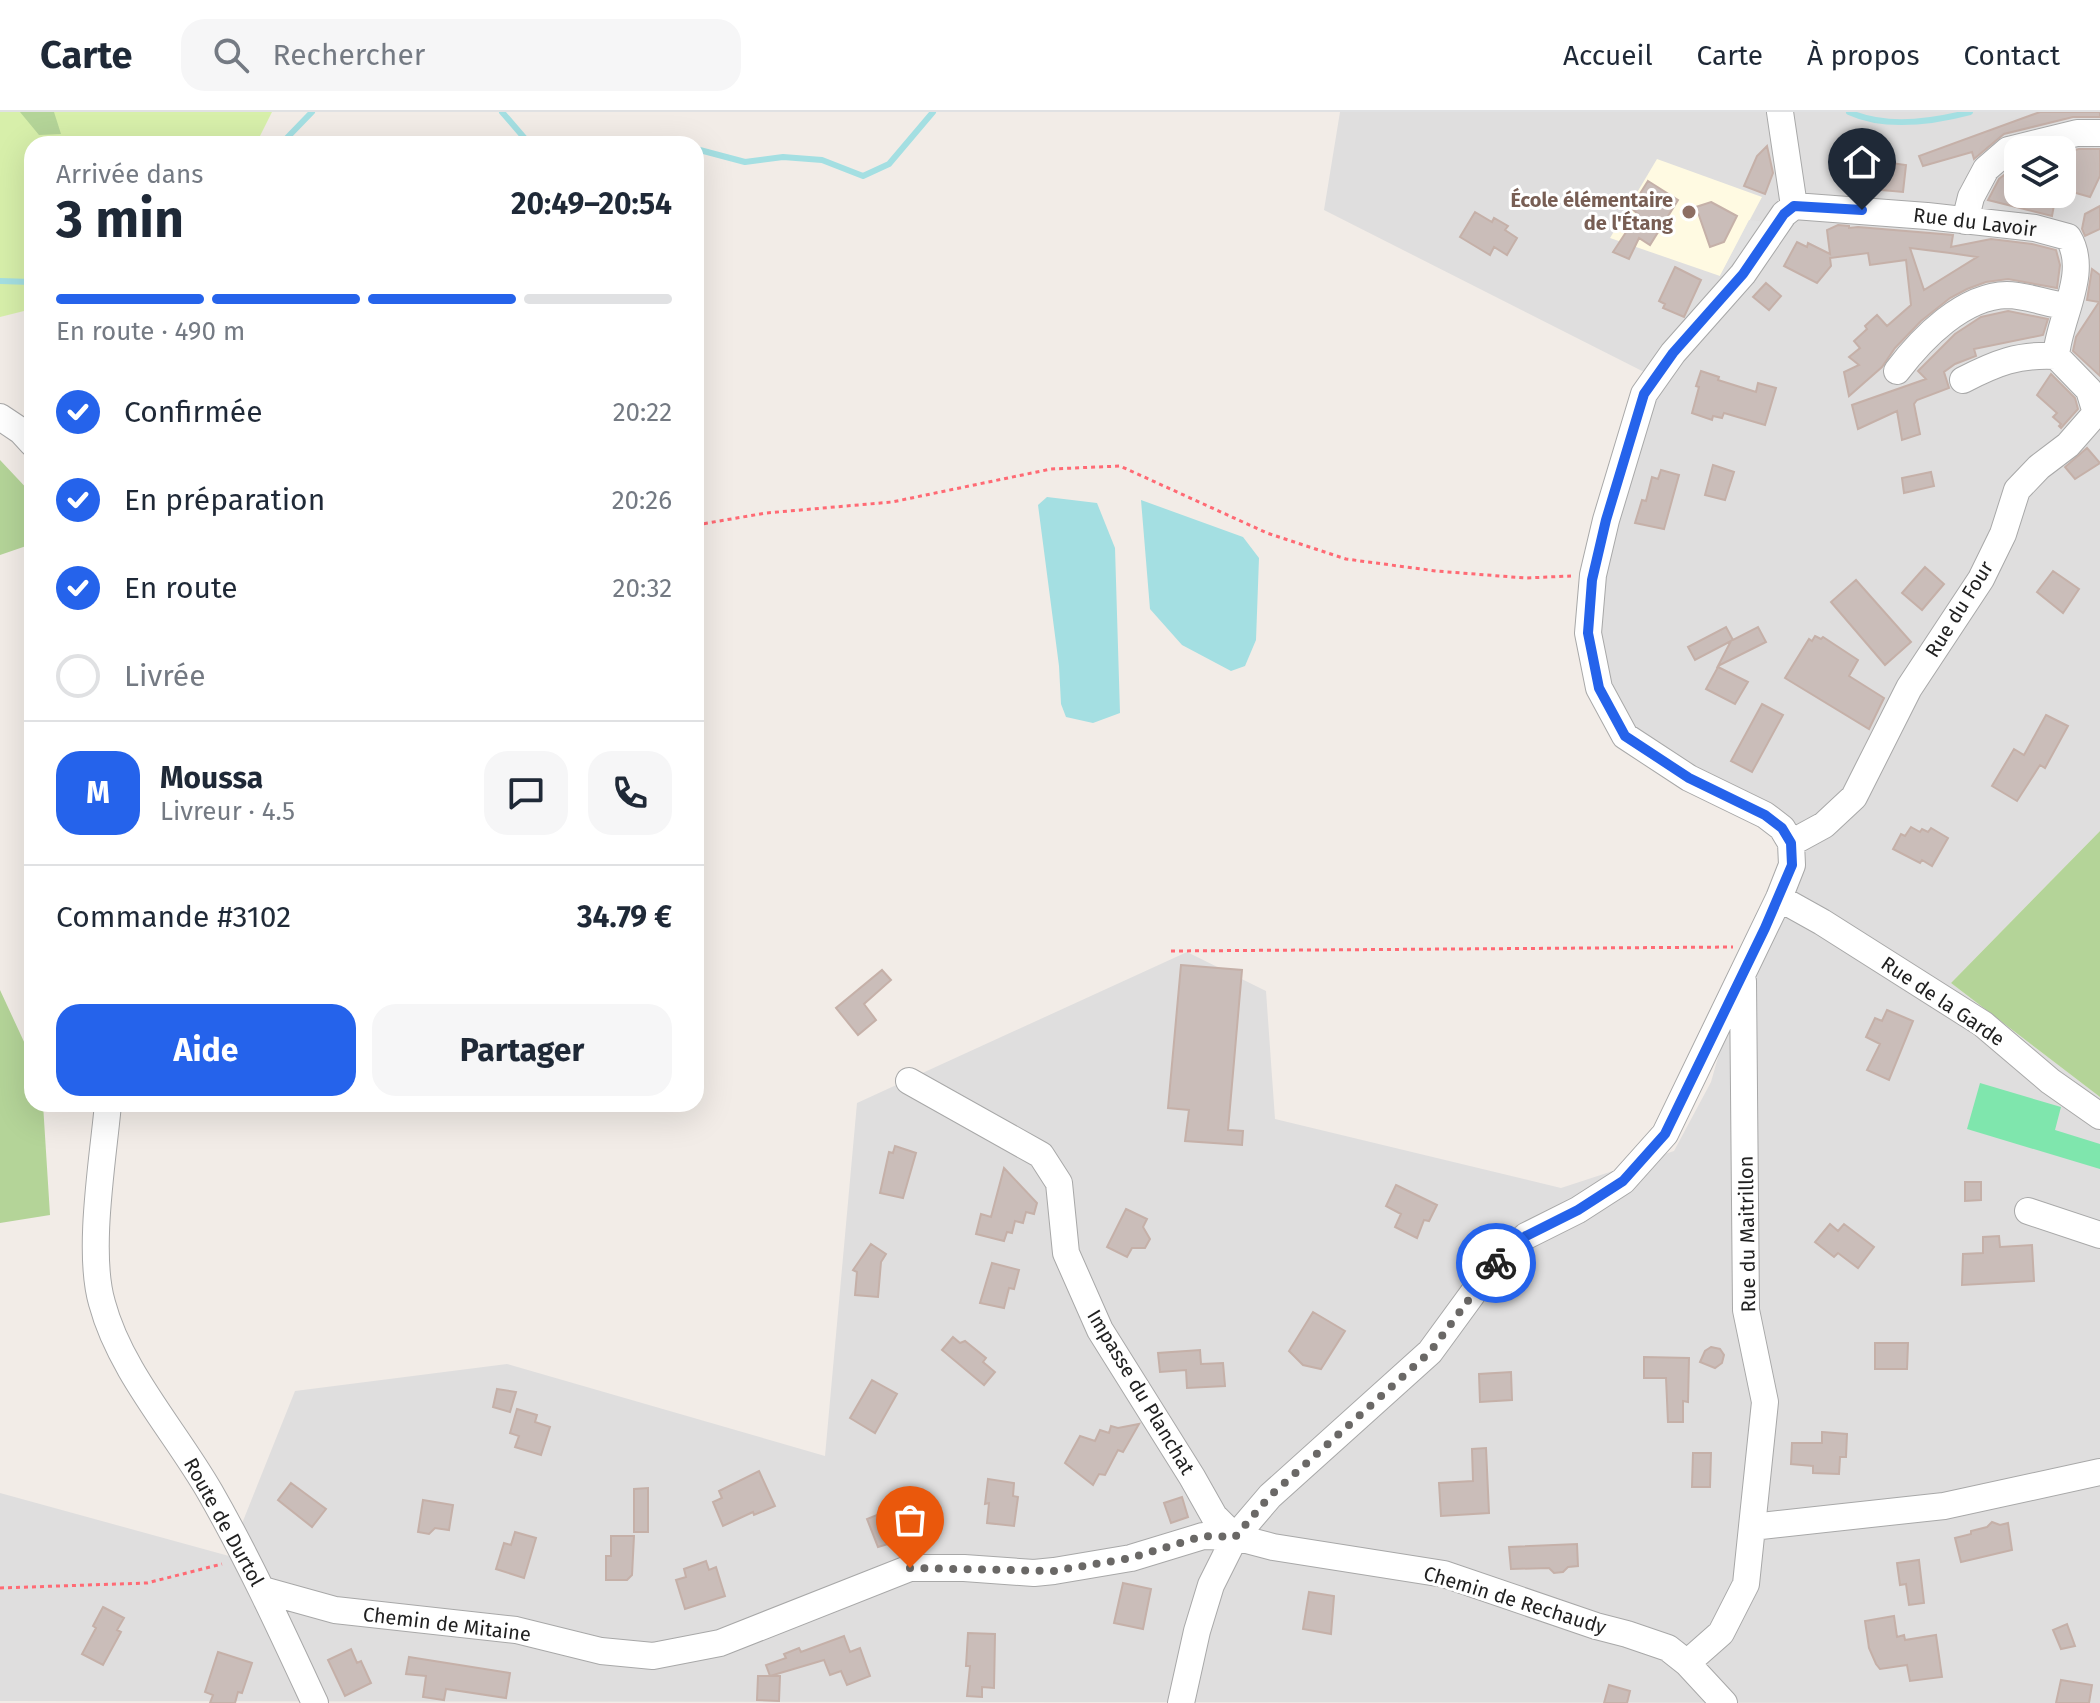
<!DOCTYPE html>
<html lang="fr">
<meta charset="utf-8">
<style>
:root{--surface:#fff;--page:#f6f6f7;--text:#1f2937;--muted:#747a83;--line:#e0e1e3;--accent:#2563eb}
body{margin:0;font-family:"Fira Sans",sans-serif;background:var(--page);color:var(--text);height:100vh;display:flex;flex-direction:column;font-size:30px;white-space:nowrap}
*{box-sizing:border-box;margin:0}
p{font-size:26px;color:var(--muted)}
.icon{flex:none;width:44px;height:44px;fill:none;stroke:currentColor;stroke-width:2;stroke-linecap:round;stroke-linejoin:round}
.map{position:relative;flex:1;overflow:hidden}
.sheet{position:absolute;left:24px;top:24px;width:680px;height:976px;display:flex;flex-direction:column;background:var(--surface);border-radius:24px;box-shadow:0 8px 32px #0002}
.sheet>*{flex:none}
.tools{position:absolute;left:2004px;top:24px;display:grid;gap:16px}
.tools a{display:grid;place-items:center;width:72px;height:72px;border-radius:16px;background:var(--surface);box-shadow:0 8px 32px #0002;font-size:40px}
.pin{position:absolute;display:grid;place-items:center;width:68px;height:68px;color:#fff;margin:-82px -34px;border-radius:50% 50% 50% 0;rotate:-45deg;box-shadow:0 0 8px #0007}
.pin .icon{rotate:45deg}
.courier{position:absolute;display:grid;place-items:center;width:80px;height:80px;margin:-40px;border:6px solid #2563eb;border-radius:50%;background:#fff;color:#222;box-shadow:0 2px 10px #0007}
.headline em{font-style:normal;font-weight:700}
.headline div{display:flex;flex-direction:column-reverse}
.headline{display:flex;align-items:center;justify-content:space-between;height:136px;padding:0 32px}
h1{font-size:52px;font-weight:700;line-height:60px}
.bar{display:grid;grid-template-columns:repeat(4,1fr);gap:12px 8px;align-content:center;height:96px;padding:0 32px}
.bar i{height:10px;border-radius:6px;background:var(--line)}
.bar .on{background:var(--accent)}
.bar p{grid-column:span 4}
.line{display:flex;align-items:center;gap:20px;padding:0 32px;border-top:2px solid var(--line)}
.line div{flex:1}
.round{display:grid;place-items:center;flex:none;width:84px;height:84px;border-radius:24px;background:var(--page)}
ol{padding:0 32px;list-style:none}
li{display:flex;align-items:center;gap:24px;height:88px}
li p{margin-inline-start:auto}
li .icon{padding:8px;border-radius:50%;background:var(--accent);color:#fff;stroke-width:4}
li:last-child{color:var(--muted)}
li i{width:44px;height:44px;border:4px solid var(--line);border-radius:50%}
.action{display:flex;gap:16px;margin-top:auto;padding:16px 32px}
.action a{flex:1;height:92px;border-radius:24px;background:var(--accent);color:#fff;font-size:32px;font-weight:700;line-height:92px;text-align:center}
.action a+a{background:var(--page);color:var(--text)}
header{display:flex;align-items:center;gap:48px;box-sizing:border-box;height:112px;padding:0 40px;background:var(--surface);border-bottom:2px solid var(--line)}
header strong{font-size:38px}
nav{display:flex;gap:44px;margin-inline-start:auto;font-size:28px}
.search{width:560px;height:72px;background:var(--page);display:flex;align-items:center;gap:20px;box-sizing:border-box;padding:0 28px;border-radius:24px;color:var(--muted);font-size:30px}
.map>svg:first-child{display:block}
.residential{fill:#dfdede;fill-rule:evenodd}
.education{fill:#fffae2}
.grass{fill:#d7efaa}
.forest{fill:#b4d498}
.pitch{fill:#7fe6ad}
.parking{fill:#e1e1e1}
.water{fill:#a4dfe2}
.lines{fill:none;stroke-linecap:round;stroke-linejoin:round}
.stream{stroke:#a4dfe2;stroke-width:6}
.building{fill:#cabdb9;stroke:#c5b0a8;stroke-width:2;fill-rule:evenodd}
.minor-casing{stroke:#a8a8a8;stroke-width:28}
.path{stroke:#ff6a74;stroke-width:3;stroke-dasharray:4 4;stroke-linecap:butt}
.minor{stroke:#fff;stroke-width:26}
.done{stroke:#6a6866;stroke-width:8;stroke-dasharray:0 14.4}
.route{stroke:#2563eb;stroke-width:10}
.education-dot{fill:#8d6e63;stroke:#fff;stroke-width:3}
.labels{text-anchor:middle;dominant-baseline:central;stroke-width:6;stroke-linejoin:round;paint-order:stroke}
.education-label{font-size:20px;font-weight:bold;fill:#785e54;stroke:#fff;text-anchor:end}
.street-label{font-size:20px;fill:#212121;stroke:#fff}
</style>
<header>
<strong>Carte</strong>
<div class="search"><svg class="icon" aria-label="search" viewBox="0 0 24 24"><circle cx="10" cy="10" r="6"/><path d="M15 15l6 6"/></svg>Rechercher</div>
<nav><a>Accueil</a><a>Carte</a><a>À propos</a><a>Contact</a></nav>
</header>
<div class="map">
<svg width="2100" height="1591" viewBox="0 0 2100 1591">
<rect width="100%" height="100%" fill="#f2ece7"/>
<!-- residential -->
<path class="residential" d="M1340,0H2100V719L1951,871L2100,985V1591L0,1589V1381L229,1444L295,1279L507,1252L825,1344L857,991L1187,840L1266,879L1275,1007L1561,1076L1674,1039L1711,970L1754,818L1786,734L1614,606L1587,520L1650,263L1324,98ZM2018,38H2062V82H2018Z"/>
<!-- education -->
<path class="education" d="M1657,47L1762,85L1720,164L1610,126Z"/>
<!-- grass -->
<path class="grass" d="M0,0H272L256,32H32V197L0,205Z"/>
<!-- forest -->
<path class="forest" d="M20,0H54L61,22L39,23Z
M0,348L32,382V432L0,443Z
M2100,719V985L1951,871Z
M0,878L32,947V992H43L50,1103L0,1111Z"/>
<!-- pitch -->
<path class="pitch" d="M1980,971L2061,995L2055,1018L2100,1032V1057L1967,1017Z"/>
<!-- parking -->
<path class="parking" d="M1749,108L1767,110L1732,167L1720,164Z"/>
<!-- water -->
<path class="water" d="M1047,385L1097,391L1115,436L1120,601L1093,611L1066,605L1061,592L1059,554L1038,393Z
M1141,388L1243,425L1259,446L1256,528L1245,554L1231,559L1182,533L1150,497Z"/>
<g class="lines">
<!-- stream -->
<path class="stream" d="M502,0L527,29L561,32
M1849,0C1886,17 1932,10 1970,0
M281,32L312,0
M640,32L667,29L677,32
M696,37L745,50L783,45L822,48L863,64L889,52L933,0
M0,169L32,170"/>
</g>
<!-- building -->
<path class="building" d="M2040,0H2100V5H2073L2004,22L1974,47L1972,40L1923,54L1919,44Z
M1767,34L1773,61L1765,82L1744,74L1757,44Z
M2079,37H2100V64L2090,85L2062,77V41Z
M1884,50L1906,53L1903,80L1882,78Z
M2018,52V82H2056L2052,104L1988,88L1999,67Z
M1648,69L1678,88L1650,133L1639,126L1629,147L1613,140L1638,102L1631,96Z
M1711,90L1737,104L1724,130L1710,135L1696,95Z
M2100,94V117L2085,124L2082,117L2085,102Z
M1475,100L1492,110L1494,106L1508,114L1505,118L1517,126L1507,143L1494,135L1490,143L1460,125Z
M1838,113L1849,114V116L1858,115L1953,123L1951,135L1991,127L2032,132L2056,138L2060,153L2057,176L2008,167L1986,170L1967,177L1950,186L1921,209L1895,236L1882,255L1849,284L1844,260L1859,253L1849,245L1860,236L1854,229L1867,217L1865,214L1877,203L1887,214L1911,193L1906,148L1870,153L1868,141L1830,146L1831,154L1817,171L1784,154L1797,130L1807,135L1808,131L1830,142L1827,118ZM1910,136L1950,141L1977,145L1924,178Z
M1675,155L1701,168L1684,205L1663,196L1665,192L1659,189Z
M2092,157L2100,163V264L2073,239L2076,225L2099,190L2087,188Z
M1766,171L1781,184L1769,198L1753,185Z
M2008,199L2048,207L2043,223L1974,237L1976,244L1955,252L1944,260L1949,276L1917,288L1914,292L1920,322L1902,328L1897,299L1858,317L1852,293L1926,267L1918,259L1955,222L1981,205Z
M1701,259L1719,265L1718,268L1756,280L1758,271L1776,276L1765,313L1724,301L1722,306L1713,304L1712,308L1692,301L1699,275L1696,274Z
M2051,262L2075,286L2078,297L2061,316L2059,314L2061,312L2053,305L2057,301L2037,283Z
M2087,336L2100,351L2075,367L2065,355Z
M1713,353L1734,360L1725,388L1705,383Z
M1661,358L1679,363L1664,417L1635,411L1642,388L1646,389L1652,365L1658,367Z
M1931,360L1934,374L1904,381L1902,366Z
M1925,455L1944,472L1922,498L1902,481Z
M2053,459L2079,477L2063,501L2037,480Z
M1856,468L1911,530L1885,553L1831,490Z
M1726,515L1733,528L1758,515L1766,530L1718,554L1731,529L1695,548L1688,535Z
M1815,524L1821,527L1823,525L1858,548L1849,564L1884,586L1869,617L1785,566L1809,527L1812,529Z
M1718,555L1748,570L1735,592L1706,577Z
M1762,592L1783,603L1752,660L1731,649Z
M2046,603L2068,614L2045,656L2040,653L2017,689L1992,674L2014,637L2024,643Z
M1911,715L1920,720L1922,717L1928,720L1931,716L1948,726L1932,754L1922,748L1920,751L1893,737L1901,722L1905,724Z
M1181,853L1242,858L1228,1018L1243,1019L1242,1033L1185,1029L1189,998L1168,996Z
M882,858L891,868L864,892L876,908L858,923L836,896Z
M1887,898L1913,909L1889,968L1867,958L1880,932L1866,925L1875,906L1882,909Z
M895,1034L916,1041L903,1086L880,1081L889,1040L893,1041Z
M1004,1056L1037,1091L1034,1102L1026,1100L1023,1111L1015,1109L1012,1121L1007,1120L1004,1129L976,1122L981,1102L991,1105Z
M1965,1070H1981V1088L1965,1089Z
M1396,1073L1437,1093L1429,1109L1424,1108L1417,1126L1395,1115L1401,1102L1386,1094Z
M1126,1097L1147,1107L1143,1115L1150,1127L1145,1136H1132L1127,1145L1107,1135Z
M1830,1112L1838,1119L1844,1112L1874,1135L1858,1156L1838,1141L1834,1145L1815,1130Z
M1999,1124L2000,1135L2032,1133L2034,1169L1962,1173L1963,1142L1983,1141V1125Z
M871,1132L886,1142L881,1150L878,1185L855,1183L857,1160L853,1158Z
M992,1151L1019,1158L1014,1177L1009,1176L1004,1196L980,1191Z
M1313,1200L1345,1219L1321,1257L1303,1253L1289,1239Z
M953,1225L960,1231L965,1229L986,1246L983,1250L995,1260L984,1273L942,1238Z
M1875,1231H1908L1907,1257H1875Z
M1711,1235L1720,1237L1724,1243L1722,1251L1715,1256L1700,1250L1705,1239Z
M1200,1238L1201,1252L1223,1251L1225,1274L1187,1276L1186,1258L1160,1260L1158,1241Z
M1644,1245L1689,1246L1688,1290L1683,1289V1310H1668L1666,1266H1644Z
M1511,1260L1512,1288L1480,1290L1479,1262Z
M872,1268L897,1282L875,1321L850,1306Z
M497,1277L516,1280L510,1300L493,1295Z
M517,1297L537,1303L535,1310L550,1315L541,1343L515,1335L519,1324L510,1321Z
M1139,1312L1123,1340L1118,1338L1105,1363L1099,1362L1093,1373L1065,1351L1080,1324L1095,1329L1100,1318L1109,1321L1111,1314L1118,1316Z
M1822,1320L1847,1322L1846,1345H1840L1839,1362L1813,1361V1354L1791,1352L1792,1331H1822Z
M1486,1336L1489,1401L1441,1404L1439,1371L1473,1369L1472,1337Z
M1693,1341H1711L1710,1375H1692Z
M759,1359L775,1394L754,1403L753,1400L723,1414L713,1390L722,1386L719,1379Z
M988,1367L1014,1371L1013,1384L1018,1385L1014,1414L987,1411L989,1391L985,1392Z
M291,1371L326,1397L312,1415L278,1388Z
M648,1376V1420H634V1377Z
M906,1383L921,1422L878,1435L867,1407L892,1397L889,1389Z
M1182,1385L1188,1405L1171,1411L1164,1391Z
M423,1388L453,1393L449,1418L435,1416L429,1422L418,1420Z
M1992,1410L2000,1413L2008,1411L2012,1438L1961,1450L1955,1426L1971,1422V1419L1987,1415Z
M515,1420L536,1426L524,1466L496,1457L504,1431L511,1433Z
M611,1424H634L632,1463L627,1468H606V1444H611Z
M1577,1432L1578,1454L1568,1455L1563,1460L1554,1461L1549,1456L1511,1457L1509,1435Z
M1919,1448L1924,1491L1909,1493L1906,1472L1900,1473L1897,1451Z
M706,1449L709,1458L716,1455L725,1484L685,1497L676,1468L686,1465L684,1457Z
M1123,1471L1151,1477L1143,1517L1114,1511Z
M1309,1480L1334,1484L1331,1522L1303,1517Z
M103,1495L124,1506L117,1518L121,1520L103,1553L82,1542L96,1516L93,1514Z
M1894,1504L1897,1525L1904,1523L1905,1528L1936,1523L1942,1565L1910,1569L1907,1553L1880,1557L1876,1552L1869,1536L1865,1509Z
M2067,1512L2075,1534L2061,1537L2053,1518Z
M968,1521L995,1522L994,1576L982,1575V1585L967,1584L970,1554H966Z
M844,1524L850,1540L860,1536L870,1564L847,1573L841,1559L830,1563L824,1548L770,1564H780L779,1589L757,1588L758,1564H770L766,1553L786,1546L784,1542L799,1536L801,1540Z
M351,1537L357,1551L361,1549L371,1571L345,1584L328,1548Z
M218,1540L252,1551L242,1581L238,1580L235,1591H210L213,1583L205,1580Z
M409,1545L510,1561L506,1586L446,1577L444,1588L423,1585L426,1564L406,1562Z
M2061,1568L2092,1573L2089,1591H2056Z
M1609,1573L1630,1579L1627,1591H1604Z"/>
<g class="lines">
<!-- minor casing -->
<g class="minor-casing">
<path id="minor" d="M1780,0L1794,94
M1965,109L1971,85L1986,57L2008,38L2077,21H2100
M1897,259C1922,226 1963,184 2007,183C2028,183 2048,193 2068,194
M1963,268C1996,251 2018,242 2056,244
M0,305L21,319L32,331
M1779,786L1822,810L1983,912L2050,969L2100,1004
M909,969L1041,1043L1059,1071L1066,1141L1100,1218L1192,1365L1214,1404L1235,1425
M108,992C103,1047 87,1140 102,1191C120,1259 175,1319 210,1380C249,1448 282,1520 315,1591
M2028,1099L2100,1123
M1752,1415L1944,1394L2100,1360
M263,1478L335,1498L516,1518L601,1539L653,1544L720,1531L910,1456H964L1034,1461L1054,1459L1131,1446L1203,1424L1235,1425L1273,1435L1444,1462L1596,1514L1627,1522L1668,1536L1687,1551L1724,1591
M1687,1551L1721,1521L1746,1472L1765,1290L1746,1198L1743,869
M1181,1591L1197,1519L1211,1473L1235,1425L1270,1384L1430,1240L1495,1151L1526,1124L1578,1098L1623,1069L1665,1022L1779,786L1792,753L1791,731L1782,716L1765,703L1689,666L1625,624L1599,576L1588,521L1593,463L1606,408L1644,282L1673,241L1743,162L1784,102L1794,94L1927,104L2035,116L2068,125C2090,160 2059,206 2056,244L2089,278L2096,301L2068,333L2039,355L2017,378L2003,422L1981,467L1909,576L1854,685L1824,713L1791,731"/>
</g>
<!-- path -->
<path class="path" d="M696,413L766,401L892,390L1051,357L1120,354L1267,421L1346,447L1436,459L1525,466L1571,464
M1171,839L1733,835
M0,1476L147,1471L222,1452"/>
<!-- minor -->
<use href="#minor" class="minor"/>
</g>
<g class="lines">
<!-- done -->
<path class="done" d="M910,1456L1054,1459L1131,1446L1203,1424L1235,1425L1270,1384L1430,1240L1496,1151"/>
<!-- route -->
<path class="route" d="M1496,1151L1526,1124L1578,1098L1623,1069L1665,1022L1765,816L1792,753L1791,731L1782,716L1765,703L1689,666L1625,624L1599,576L1588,521L1592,468L1606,408L1644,282L1673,241L1743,162L1784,102L1794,94L1862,98"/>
</g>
<!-- markers -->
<circle class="education-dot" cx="1689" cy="100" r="8"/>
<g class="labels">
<!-- education labels -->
<g class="education-label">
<text x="1673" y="88">École élémentaire<tspan x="1673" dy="23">de l'Étang</tspan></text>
</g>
<!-- street labels -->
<g class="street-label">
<text transform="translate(1975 110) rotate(7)">Rue du Lavoir</text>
<text transform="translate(1959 497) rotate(-58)">Rue du Four</text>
<text transform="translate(1943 889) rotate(34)">Rue de la Garde</text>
<text transform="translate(1747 1122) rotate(-91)">Rue du Maitrillon</text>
<text transform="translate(1141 1280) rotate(59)">Impasse du Planchat</text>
<text transform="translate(224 1410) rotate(61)">Route de Durtol</text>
<text transform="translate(1515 1488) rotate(17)">Chemin de Rechaudy</text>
<text transform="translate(447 1512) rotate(7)">Chemin de Mitaine</text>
</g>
</g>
</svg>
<div class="tools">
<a><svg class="icon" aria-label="layers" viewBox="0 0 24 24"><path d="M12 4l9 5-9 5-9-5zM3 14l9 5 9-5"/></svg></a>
</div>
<div class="pin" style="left:910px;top:1456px;background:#ea580c"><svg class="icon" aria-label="bag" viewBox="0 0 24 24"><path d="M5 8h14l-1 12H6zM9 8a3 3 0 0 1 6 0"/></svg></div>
<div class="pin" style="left:1862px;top:98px;background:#1f2937"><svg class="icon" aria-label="home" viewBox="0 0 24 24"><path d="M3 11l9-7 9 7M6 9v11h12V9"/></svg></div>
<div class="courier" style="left:1496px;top:1151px"><svg class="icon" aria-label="bike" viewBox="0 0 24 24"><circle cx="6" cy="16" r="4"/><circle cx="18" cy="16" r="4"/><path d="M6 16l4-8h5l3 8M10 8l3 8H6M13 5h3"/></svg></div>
<section class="sheet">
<div class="headline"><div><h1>3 min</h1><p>Arrivée dans</p></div><em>20:49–20:54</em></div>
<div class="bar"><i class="on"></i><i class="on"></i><i class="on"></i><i></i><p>En route · 490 m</p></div>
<ol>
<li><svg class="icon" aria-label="check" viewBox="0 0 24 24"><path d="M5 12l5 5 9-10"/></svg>Confirmée<p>20:22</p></li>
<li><svg class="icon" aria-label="check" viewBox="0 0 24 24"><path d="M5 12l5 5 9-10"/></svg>En préparation<p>20:26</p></li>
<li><svg class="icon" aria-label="check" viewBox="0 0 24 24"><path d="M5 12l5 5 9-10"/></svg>En route<p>20:32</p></li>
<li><i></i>Livrée</li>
</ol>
<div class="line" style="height:144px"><b class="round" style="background:var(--accent);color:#fff">M</b><div><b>Moussa</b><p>Livreur · 4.5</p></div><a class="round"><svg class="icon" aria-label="chat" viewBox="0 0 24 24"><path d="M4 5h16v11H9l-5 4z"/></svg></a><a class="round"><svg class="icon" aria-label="phone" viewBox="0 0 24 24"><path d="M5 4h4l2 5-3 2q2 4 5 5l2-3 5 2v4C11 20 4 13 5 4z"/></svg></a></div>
<div class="line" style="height:104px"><div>Commande #3102</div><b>34.79 €</b></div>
<div class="action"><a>Aide</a><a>Partager</a></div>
</section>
</div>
